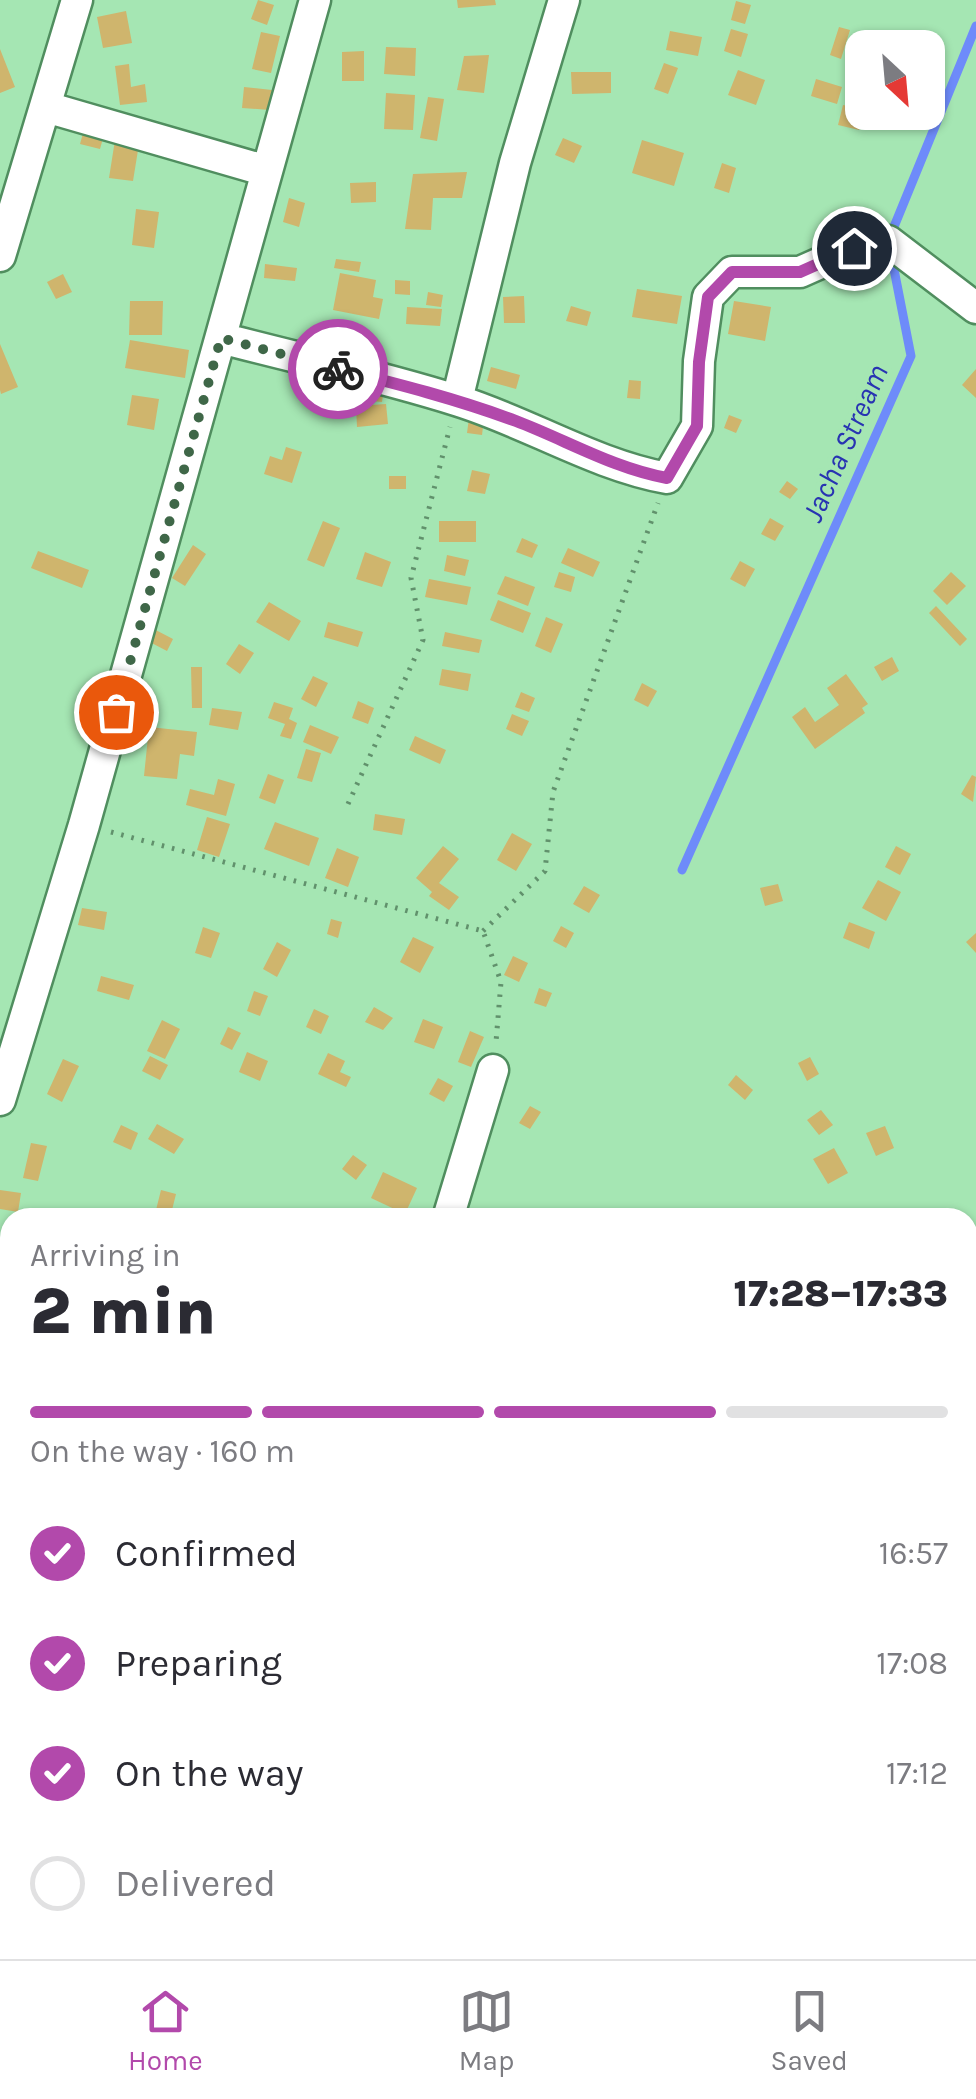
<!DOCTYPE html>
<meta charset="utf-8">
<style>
:root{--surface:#fff;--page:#f7f7f7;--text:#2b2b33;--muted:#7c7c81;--line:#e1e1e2;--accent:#b249ab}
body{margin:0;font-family:Karla,sans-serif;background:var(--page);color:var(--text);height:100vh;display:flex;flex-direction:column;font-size:38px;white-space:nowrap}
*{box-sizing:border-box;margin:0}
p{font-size:32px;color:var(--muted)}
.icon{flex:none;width:55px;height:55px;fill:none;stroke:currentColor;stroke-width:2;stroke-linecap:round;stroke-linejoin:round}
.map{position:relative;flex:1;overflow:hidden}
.details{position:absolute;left:0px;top:1208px;width:978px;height:752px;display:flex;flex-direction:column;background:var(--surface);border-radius:30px 30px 0 0;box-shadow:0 2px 8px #0004}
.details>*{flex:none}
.needle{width:65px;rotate:154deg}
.buttons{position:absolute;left:845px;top:30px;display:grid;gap:20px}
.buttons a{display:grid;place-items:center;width:100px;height:100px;border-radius:20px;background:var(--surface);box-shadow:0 2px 8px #0004;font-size:50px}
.pin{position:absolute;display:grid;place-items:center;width:85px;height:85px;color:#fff;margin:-42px;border:5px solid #fff;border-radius:50%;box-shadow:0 2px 10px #0007}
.courier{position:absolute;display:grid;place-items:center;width:100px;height:100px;margin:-50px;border:8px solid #b249ab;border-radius:50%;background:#fff;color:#222;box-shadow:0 2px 12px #0007}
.head em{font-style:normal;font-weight:800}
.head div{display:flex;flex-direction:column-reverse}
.head{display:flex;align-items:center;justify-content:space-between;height:170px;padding:0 30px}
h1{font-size:65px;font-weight:800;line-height:75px}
.bar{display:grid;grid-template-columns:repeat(4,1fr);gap:15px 10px;align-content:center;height:120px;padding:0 30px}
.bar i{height:12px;border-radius:8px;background:var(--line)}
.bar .selected{background:var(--accent)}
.bar p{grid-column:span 4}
ol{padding:0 30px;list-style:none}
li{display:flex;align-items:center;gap:30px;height:110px}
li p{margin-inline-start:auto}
li .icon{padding:10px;border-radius:50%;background:var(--accent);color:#fff;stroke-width:4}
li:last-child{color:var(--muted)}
li i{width:55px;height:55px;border:5px solid var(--line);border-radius:50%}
.tabs{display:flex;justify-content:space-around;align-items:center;height:140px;border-top:2px solid var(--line);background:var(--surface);font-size:28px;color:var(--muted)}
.tabs a{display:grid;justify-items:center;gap:5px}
.tabs .selected{color:var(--accent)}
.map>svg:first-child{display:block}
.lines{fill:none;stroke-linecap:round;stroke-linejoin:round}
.stream{stroke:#6e8bfa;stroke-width:9}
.building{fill:#cfb56d}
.minor-casing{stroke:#508e5f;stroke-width:35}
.path{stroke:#61916c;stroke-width:5;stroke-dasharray:2.5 8;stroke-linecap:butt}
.minor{stroke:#fff;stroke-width:30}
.done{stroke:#3f6748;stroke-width:10;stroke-dasharray:0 18}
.route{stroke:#b249ab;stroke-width:12}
.labels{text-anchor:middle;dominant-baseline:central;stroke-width:10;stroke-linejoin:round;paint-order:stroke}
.water-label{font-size:30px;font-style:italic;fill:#2833b2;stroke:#a5e6b3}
</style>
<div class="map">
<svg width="976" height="1959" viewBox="0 0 976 1959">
<rect width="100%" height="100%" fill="#a5e6b3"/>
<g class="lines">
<!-- stream -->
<path class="stream" d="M889,239L976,26
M682,870L911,356L891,254"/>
</g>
<!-- building -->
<path class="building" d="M258,0L274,5L267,25L251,19Z
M457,0H495L496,5L458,8Z
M736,1L751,5L745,24L731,20Z
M126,11L132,43L103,48L97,17Z
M839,27L850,30L841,59L830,55Z
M731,29L748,34L741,57L724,51Z
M670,31L702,37L698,56L666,50Z
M261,32L280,36L271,73L252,69Z
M386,47L416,48L415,76L384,74Z
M0,49L15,87L0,93Z
M364,51V81H342V52Z
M489,55L484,93L457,90L464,56Z
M664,63L678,68L668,94L654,89Z
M129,64L131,87L145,84L147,102L120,105L115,66Z
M738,70L765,80L756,105L728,95Z
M571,72H611V93L572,94Z
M816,79L842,87L837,104L811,96Z
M244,87L272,90L270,110L242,108Z
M386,93L415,95L413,130L384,129Z
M428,97L444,99L437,141L420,138Z
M843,105L862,109L859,130L838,125Z
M85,126L105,131L100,149L80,144Z
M563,138L582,146L574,163L555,155Z
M115,140L139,144L133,181L109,178Z
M642,140L684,153L674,186L632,173Z
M722,163L736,168L729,193L714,188Z
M467,172L462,198H433L431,230L405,229L413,174Z
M376,182V202L351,203L350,183Z
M289,198L305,203L299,227L283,222Z
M136,209L159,212L154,248L132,245Z
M336,259L361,262L359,272L334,268Z
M265,264L297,268L295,281L264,278Z
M340,273L376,280L373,297L383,299L379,319L333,310Z
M63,274L72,292L56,299L47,282Z
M395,280L410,281V295L395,294Z
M637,289L682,296L677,324L632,317Z
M428,292L443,295L441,307L426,305Z
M524,296L525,323H504L503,297Z
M130,301H163L162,335H129Z
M734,301L771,307L765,341L728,334Z
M571,306L591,312L587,326L566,321Z
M407,307L442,309L440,326L406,324Z
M130,340L189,350L185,378L125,368Z
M0,344L18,387L1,394L0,390Z
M491,367L520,375L516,389L487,381Z
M976,369V398L962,385Z
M629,380L641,381L640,399L627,398Z
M361,393L383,395L382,402L360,400Z
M132,395L159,399L154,430L127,425Z
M386,404L388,424L357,427L356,406Z
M729,415L742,420L736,433L724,428Z
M469,418L484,419L482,435L467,433Z
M286,447L302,452L292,483L264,474L270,456L282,460Z
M472,470L490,474L485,494L467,491Z
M389,476H406V489H389Z
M787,481L798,489L790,499L779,492Z
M770,518L784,526L775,541L761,534Z
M323,521L340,528L324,567L307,560Z
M439,521H476V542H439Z
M522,538L538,545L532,558L516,552Z
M193,545L206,554L185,586L172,578Z
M568,548L600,562L593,577L561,563Z
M38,551L89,570L82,588L31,568Z
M365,552L391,562L382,587L356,579Z
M447,555L469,560L465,576L444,571Z
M740,561L755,569L745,587L730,579Z
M559,572L575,577L571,592L554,587Z
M951,572L966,586L947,605L933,591Z
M505,576L535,587L528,606L497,594Z
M429,579L471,587L467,605L425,597Z
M498,600L531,613L523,633L490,620Z
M269,602L301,621L289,641L256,622Z
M936,606L967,639L960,646L929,613Z
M546,617L563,624L551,653L535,646Z
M328,622L363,632L358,647L324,637Z
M148,626L173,639L167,651L142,638Z
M445,632L482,640L479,653L442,646Z
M239,644L254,653L240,674L226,664Z
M892,657L899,671L882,681L874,667Z
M191,667H202V708H192Z
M442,669L471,674L468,691L439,685Z
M846,674L868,704L862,708L865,713L815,749L792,717L805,707L815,722L839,705L827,688Z
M313,676L328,683L316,707L301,699Z
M642,683L657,691L648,707L634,700Z
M521,692L535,698L529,712L515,707Z
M358,701L374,708L368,724L352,718Z
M274,702L293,708L289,719L297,723L291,739L280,736L285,724L268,718Z
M212,708L242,712L238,730L209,725Z
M512,714L529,721L522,736L506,729Z
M310,725L339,737L331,754L303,742Z
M149,727L197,732L194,756L180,754L177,779L144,776Z
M415,736L446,750L440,764L409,750Z
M306,749L321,753L312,782L297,778Z
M268,774L284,780L275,804L259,798Z
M972,775L976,777L973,802L961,794Z
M218,779L235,784L226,816L186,805L190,789L214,795Z
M375,814L405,819L402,835L373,830Z
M207,817L230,824L219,857L197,850Z
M275,822L319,838L309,866L264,849Z
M512,833L532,844L516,871L497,860Z
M443,846L459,859L439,883L459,897L449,910L429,896L432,892L416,878Z
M896,846L911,854L900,875L885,867Z
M337,848L359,857L348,887L325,878Z
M878,880L901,892L886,921L862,908Z
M778,884L783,901L765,906L760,888Z
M584,886L600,895L589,913L573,904Z
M82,908L107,912L104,930L78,925Z
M331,919L342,922L338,938L327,934Z
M849,922L875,932L869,949L843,938Z
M561,926L574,933L566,948L553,941Z
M203,927L220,933L211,958L195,953Z
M976,933V953L966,942Z
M413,937L434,947L420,973L400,962Z
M277,942L291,950L277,977L263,969Z
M513,956L528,963L519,982L504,975Z
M101,976L134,985L129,1000L97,991Z
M539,988L552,993L546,1007L534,1003Z
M254,991L268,996L260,1016L247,1011Z
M374,1007L393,1018L383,1030L365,1022Z
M314,1009L329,1016L321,1034L306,1027Z
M423,1019L443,1027L434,1049L414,1042Z
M162,1020L180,1029L165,1059L147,1051Z
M228,1027L241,1033L232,1050L220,1044Z
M470,1031L484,1037L471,1067L458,1062Z
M247,1052L268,1061L260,1081L239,1072Z
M328,1053L345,1061L340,1072L351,1077L346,1087L318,1074Z
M150,1056L168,1065L160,1080L142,1071Z
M810,1057L819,1074L807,1081L798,1063Z
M63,1059L79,1066L62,1102L47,1094Z
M736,1075L753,1090L745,1100L728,1085Z
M438,1078L453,1086L444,1102L429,1094Z
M530,1106L541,1112L530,1129L519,1123Z
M821,1110L833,1125L819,1135L807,1120Z
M157,1124L184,1139L174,1154L148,1139Z
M121,1125L138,1133L131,1150L113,1142Z
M885,1126L894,1148L876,1156L866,1133Z
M31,1143L47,1146L38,1181L23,1178Z
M834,1148L848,1173L828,1184L813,1159Z
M353,1155L367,1165L356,1180L342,1169Z
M383,1172L417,1188L405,1214L371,1198Z
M0,1190L21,1193L18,1212L0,1209Z
M161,1190L176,1194L170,1218H154Z
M9,1590L10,1606L0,1609V1593Z"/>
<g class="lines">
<!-- minor casing -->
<g class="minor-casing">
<path id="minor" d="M46,107L267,171
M0,256L77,0
M221,338C300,359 381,376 459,401C529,423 595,465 667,478L697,426L699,361L708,297L732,272H800L854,248L888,241L976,308
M457,400L515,163L564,0
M0,1100L84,825L315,0
M448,1218L493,1070
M968,1510L976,1505
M0,1834L10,1833"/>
</g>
<!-- path -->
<path class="path" d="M348,804L423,640L411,578L450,427
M111,832L483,931L501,982L496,1042
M483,931L545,871L553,792L658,503
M0,1742L10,1743"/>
<!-- minor -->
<use href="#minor" class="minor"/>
</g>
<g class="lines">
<!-- done -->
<path class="done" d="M116,712L221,338L338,369"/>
<!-- route -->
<path class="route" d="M338,369C398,384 457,399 516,421C566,440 613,468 667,478L697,426L699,362L708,297L732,272H800L854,248"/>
</g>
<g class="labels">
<!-- water labels -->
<g class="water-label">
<text transform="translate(845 443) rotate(-66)">Jacha Stream</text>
</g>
</g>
</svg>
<div class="buttons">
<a><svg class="needle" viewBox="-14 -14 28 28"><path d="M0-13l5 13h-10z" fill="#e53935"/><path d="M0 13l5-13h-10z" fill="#7c7c81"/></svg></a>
</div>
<div class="pin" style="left:116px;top:712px;background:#ea580c"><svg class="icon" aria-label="bag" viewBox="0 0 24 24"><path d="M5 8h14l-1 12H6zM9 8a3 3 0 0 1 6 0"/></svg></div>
<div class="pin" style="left:854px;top:248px;background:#1f2937"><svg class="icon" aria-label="home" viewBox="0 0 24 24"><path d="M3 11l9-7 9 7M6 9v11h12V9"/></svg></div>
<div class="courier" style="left:338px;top:369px"><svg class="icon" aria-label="bike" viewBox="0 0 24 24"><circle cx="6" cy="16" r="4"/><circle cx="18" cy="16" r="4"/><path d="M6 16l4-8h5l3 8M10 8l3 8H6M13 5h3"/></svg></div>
<section class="details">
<div class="head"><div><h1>2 min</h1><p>Arriving in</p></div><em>17:28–17:33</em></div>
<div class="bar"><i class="selected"></i><i class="selected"></i><i class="selected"></i><i></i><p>On the way · 160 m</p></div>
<ol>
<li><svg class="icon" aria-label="check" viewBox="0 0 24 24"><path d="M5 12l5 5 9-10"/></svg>Confirmed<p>16:57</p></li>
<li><svg class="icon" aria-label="check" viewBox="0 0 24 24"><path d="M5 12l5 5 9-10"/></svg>Preparing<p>17:08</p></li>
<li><svg class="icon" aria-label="check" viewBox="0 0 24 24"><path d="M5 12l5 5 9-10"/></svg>On the way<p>17:12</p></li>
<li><i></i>Delivered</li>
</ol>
</section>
</div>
<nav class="tabs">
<a class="selected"><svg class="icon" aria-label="home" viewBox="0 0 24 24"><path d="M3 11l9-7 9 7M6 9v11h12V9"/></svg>Home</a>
<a><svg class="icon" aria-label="map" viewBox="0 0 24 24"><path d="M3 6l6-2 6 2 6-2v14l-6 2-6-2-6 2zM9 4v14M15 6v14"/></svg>Map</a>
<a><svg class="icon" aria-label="saved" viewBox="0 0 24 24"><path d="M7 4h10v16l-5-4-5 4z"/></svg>Saved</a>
</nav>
